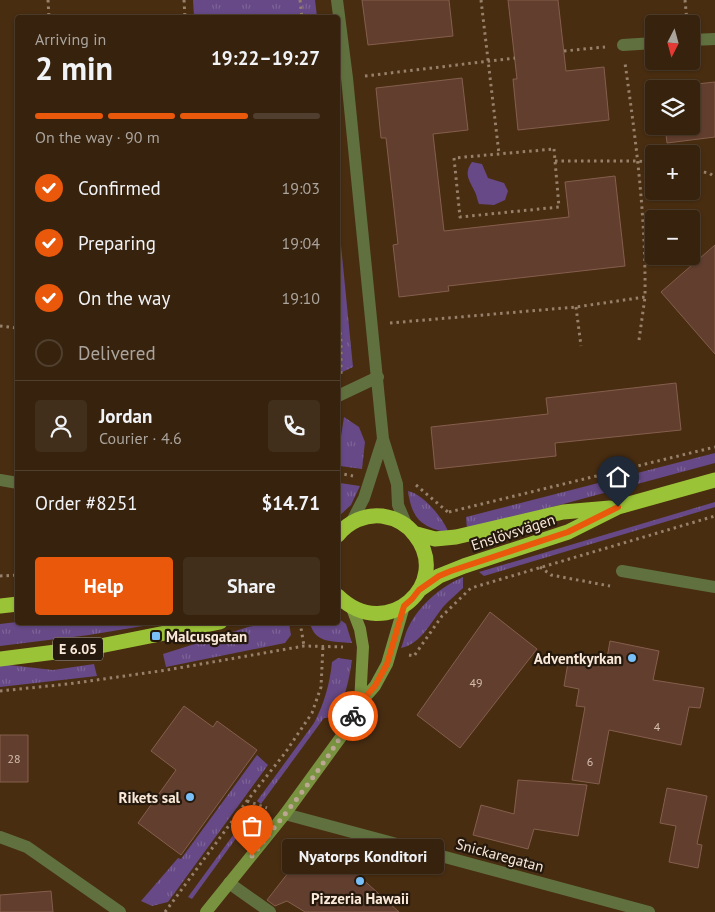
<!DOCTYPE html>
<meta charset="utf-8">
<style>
:root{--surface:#36220d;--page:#412f1b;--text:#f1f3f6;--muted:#aaa49d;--line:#503f2e;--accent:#ea580c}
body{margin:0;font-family:"PT Sans",sans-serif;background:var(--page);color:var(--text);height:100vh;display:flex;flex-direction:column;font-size:19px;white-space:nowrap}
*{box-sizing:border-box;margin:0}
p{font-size:16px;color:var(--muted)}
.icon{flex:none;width:28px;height:28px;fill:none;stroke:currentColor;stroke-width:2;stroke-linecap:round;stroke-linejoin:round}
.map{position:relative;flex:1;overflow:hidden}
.sheet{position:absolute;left:15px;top:15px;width:325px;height:610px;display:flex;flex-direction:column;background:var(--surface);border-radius:5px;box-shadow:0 1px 4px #0004,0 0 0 1px var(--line)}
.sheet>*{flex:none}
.needle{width:32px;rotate:186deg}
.fabs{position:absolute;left:645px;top:15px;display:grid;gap:10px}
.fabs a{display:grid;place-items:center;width:55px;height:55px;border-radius:5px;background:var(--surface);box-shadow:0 1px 4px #0004,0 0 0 1px var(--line);font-size:25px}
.pin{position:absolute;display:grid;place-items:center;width:42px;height:42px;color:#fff;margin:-51px -21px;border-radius:50% 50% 50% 0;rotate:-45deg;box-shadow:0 0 5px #0007}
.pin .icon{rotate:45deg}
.courier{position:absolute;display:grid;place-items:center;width:50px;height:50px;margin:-25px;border:4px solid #ea580c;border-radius:50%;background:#fff;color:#222;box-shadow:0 1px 6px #0007}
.bubble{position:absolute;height:35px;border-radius:5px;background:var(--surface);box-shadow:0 1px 4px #0004,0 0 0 1px var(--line);font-size:16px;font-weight:600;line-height:35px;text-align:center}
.headline em{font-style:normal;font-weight:600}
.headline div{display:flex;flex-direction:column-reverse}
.headline{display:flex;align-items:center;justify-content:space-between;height:85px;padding:0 20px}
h1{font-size:32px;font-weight:600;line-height:38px}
.bar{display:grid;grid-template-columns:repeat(4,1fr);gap:8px 5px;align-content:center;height:60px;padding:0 20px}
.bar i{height:6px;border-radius:4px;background:var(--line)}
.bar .on{background:var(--accent)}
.bar p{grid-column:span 4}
.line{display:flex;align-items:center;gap:12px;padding:0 20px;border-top:1px solid var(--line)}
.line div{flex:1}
.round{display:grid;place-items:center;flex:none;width:52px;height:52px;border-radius:5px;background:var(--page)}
ol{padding:0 20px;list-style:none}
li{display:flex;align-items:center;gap:15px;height:55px}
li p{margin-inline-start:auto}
li .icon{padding:5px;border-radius:50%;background:var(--accent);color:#fff;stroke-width:4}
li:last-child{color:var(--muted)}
li i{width:28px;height:28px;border:2px solid var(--line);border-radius:50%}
.cta{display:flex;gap:10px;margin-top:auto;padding:10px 20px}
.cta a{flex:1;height:58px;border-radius:5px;background:var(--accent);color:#fff;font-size:20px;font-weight:600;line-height:58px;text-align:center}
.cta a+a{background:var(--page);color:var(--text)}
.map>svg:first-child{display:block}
.grass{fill:url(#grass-tufts)}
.park{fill:#664986}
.building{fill:#623e2e;stroke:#855e4d}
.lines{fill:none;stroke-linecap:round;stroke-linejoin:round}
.path{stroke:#97816a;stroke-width:3;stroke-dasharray:2.5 4;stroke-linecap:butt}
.lane{stroke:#60713f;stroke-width:12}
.street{stroke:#60713f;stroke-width:12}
.secondary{stroke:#78923f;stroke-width:12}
.highway{stroke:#9bc337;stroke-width:15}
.done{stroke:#bca793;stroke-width:5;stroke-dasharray:0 9}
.route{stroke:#ea580c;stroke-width:6}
.poi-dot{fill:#79bff8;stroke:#25190d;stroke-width:2}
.labels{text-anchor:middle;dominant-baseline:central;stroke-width:4.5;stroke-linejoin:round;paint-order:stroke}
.number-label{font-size:12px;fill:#d4beae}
.shield{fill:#25190d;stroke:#baab9c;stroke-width:1}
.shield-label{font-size:14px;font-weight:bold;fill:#fae9d9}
.street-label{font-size:15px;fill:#fae9d9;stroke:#25190d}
.poi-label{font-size:15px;font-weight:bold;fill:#fae9d9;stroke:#25190d;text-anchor:end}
</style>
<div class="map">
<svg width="715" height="912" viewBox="0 0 715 912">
<defs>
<pattern id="grass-tufts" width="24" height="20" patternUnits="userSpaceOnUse" patternTransform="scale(1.25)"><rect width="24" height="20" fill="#664986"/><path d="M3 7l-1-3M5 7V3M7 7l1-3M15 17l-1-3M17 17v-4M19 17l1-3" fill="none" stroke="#7d6396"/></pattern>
</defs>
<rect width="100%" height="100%" fill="#482d11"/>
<!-- grass -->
<path class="grass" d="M193,0H315L317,17H194Z
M338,215L353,367L338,374Z
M344,417L359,427L365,442L362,469L340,466L338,456Z
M715,453V463L467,530L466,517Z
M340,483L360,486L351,505L338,517V487Z
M408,491C423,494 443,518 449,533C421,527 412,519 408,491Z
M715,502V507L484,576L479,572Z
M463,577V588C457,594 449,600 443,607C431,622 421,644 401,648C404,641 405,633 409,626C420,604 441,587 463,577Z
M338,618L346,624L352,643C333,641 315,644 310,623L338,622Z
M17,622H18L161,623L89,635L0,646V624Z
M268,623H289L291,635L285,643L166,667L163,654L248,627Z
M338,658L352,660C349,681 345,698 335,717L324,718L261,804L257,801L314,723C324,704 330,683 332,662Z
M0,664L53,670L94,664L97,676L0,687Z
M257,755L268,765L168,902L152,906L141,901L178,858L181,859Z
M250,812L253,815L192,899L188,897Z"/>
<!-- park -->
<path class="park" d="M472,162L482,164L488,178L504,183L508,191L505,200L494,205L479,204C477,200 477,196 475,192C470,181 463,174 472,162Z"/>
<!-- building -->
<path class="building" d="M362,0H449L453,36L368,45Z
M508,0H558L566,71L604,67L609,120L518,130L513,79H517Z
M462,78L468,130L433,134L444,231L569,217L565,182L615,176L625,266L448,286L449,291L399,297L393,245L398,244L386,138H381L376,88Z
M715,82V137L667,143L665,126H691V89L660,88Z
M715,245V354L661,292Z
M676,383L681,430L555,443L556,456L435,469L431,427L548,414L546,398Z
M490,612L537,649L460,748L417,715Z
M610,641L659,651L653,680L704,688L700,708L689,707L681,745L609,730L599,784L572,780L585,707L576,706L579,689L564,686L569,657L606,664Z
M184,706L213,727L217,721L257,750L181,855L138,823L176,770L151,751Z
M0,735H28V782H0Z
M518,780L587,785L578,836L534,829L528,849L473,835L481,805L514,814Z
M667,788L707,796L697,844L702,845L698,868L669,862L676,826L660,823Z
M302,855L348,866L399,912H305L287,901L275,906L267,900Z
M51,891L53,912H0V895Z"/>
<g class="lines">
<!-- path -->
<path class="path" d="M48,0L49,18
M184,0L185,18
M300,0L302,18
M481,0L499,154
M685,0L687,22
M564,51L605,47
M365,76L515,58
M554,149L559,207L460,217L454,158Z
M555,161H639L654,164
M691,170L709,173L715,177
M576,307L581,346
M338,313L341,341V374
M390,323L576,307L645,297C646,218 636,141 625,63
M0,326L18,328
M639,340L645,297
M338,424L339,415
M338,473L353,476
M416,485L449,513
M449,512L715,447
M540,567L551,575L610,586
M0,576L18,575
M300,622L304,646
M409,655L414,656L442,616L471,588L715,516
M0,691L68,684L167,670L304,646L343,647
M247,801L267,808
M165,912L247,801L285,753L312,713L321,687L323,646"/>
<!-- lane -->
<path class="lane" d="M229,883L270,912"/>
<!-- street -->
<path class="street" d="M337,0L347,78L383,439L397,484L398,505L407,526
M691,40L715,39
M623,45L654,43
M338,396L378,377
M0,480L18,483
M351,523L364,498L383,439
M622,571L715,587
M285,814L649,912
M0,837L27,847L120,912"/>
<!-- secondary -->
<path class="secondary" d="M352,608L360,629L363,647L360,703
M206,912L285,814L341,737L360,703L375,686L387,664L404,606"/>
<!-- highway -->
<path class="highway" d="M413,533L435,539L456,537L563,512L610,508
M338,535C348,522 365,514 382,516C395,518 407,524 415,535C453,583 387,644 338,596
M419,590L439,576L464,566L568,532L618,507L715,480
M0,606L18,604
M0,659L95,647L220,622"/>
</g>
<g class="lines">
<!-- done -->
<path class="done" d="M252,856C287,811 325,766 353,716"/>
<!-- route -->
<path class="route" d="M353,716L360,703L375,686L387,664L404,606L412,599L419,590L439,576L451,571L568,532L618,507"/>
</g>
<!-- markers -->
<g class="poi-dot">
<rect x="151" y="631" width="10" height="10" rx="2.5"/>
<circle cx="632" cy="658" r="5"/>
<circle cx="190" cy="797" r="5"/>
<circle cx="360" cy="881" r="5"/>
</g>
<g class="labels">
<!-- number labels -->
<g class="number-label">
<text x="476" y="682">49</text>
<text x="657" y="726">4</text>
<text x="14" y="758">28</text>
<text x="590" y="761">6</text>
</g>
<!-- shield labels -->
<rect class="shield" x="53" y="637.5" width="50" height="23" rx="4"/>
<g class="shield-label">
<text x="78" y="649">E 6.05</text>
</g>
<!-- street labels -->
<g class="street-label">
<text transform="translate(513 532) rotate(-18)">Enslövsvägen</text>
<text transform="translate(500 855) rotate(15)">Snickaregatan</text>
</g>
<!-- poi labels -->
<g class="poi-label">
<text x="166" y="636" text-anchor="start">Malcusgatan</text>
<text x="622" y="658">Adventkyrkan</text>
<text x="180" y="797">Rikets sal</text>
<text x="360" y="898" text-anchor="middle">Pizzeria Hawaii</text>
</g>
</g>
</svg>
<div class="fabs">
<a><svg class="needle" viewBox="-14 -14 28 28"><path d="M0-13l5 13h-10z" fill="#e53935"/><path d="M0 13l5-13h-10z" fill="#aaa49d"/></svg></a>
<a><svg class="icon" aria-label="layers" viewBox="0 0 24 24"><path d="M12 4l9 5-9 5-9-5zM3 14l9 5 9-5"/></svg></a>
<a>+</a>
<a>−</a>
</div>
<div class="pin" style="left:252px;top:856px;background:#ea580c"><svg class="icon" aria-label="bag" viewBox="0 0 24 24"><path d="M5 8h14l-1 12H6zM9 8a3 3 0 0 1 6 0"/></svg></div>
<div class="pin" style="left:618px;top:507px;background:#1f2937"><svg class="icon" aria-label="home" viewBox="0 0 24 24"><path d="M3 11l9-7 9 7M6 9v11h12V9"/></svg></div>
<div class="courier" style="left:353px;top:716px"><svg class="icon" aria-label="bike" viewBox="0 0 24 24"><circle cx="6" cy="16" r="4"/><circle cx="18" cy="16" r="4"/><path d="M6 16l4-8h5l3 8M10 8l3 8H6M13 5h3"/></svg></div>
<div class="bubble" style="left:282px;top:839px;width:162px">Nyatorps Konditori</div>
<section class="sheet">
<div class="headline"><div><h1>2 min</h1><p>Arriving in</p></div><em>19:22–19:27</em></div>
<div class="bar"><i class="on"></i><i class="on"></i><i class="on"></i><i></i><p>On the way · 90 m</p></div>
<ol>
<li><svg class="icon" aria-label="check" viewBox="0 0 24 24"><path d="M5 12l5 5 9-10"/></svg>Confirmed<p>19:03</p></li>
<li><svg class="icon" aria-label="check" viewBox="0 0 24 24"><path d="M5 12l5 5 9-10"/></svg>Preparing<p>19:04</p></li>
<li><svg class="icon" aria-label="check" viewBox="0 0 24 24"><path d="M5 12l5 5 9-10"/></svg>On the way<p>19:10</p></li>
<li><i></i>Delivered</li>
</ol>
<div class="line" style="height:90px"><a class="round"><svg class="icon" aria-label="person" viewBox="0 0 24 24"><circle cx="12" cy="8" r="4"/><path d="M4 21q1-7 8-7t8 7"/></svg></a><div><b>Jordan</b><p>Courier · 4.6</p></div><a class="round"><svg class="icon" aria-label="phone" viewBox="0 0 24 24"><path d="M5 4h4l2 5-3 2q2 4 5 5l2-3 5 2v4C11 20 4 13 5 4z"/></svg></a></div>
<div class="line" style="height:65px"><div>Order #8251</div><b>$14.71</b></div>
<div class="cta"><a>Help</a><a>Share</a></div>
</section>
</div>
